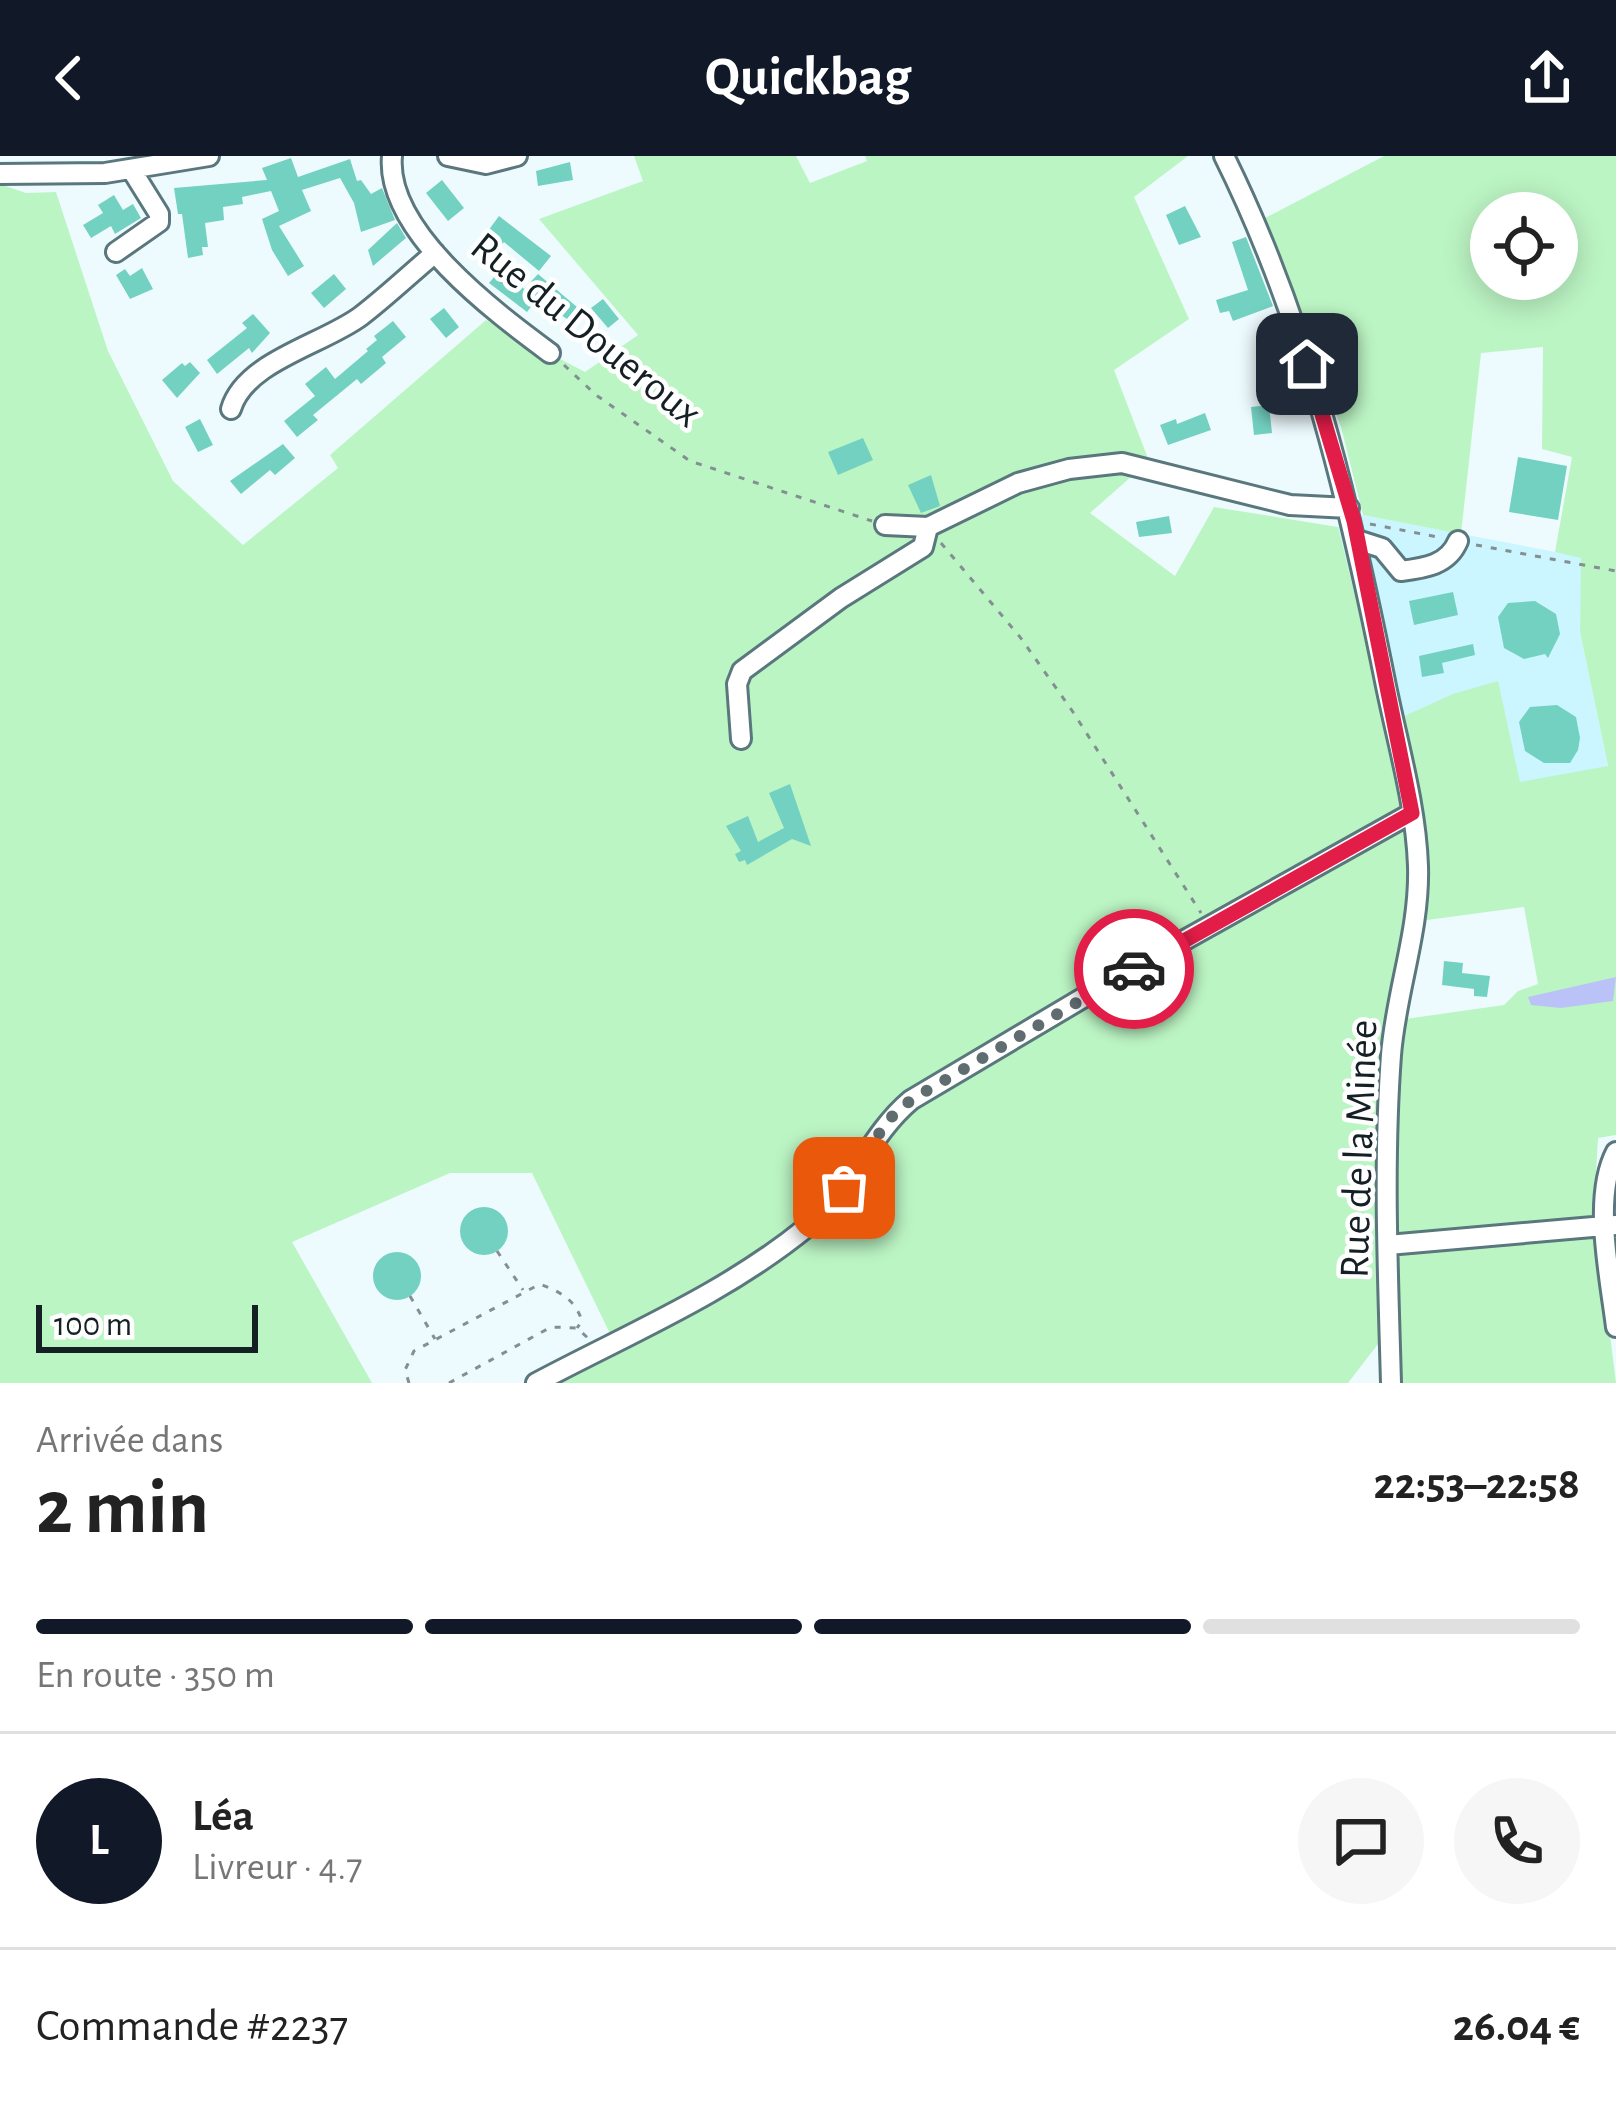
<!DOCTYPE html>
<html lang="fr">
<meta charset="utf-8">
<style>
:root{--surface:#fff;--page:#f6f6f6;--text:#222;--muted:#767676;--line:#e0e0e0;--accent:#111827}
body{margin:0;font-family:"Alegreya Sans",sans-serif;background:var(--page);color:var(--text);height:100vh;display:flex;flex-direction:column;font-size:45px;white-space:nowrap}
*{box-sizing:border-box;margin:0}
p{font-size:39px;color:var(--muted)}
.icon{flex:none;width:66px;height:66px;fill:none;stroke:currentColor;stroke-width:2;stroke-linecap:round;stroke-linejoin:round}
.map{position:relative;height:1227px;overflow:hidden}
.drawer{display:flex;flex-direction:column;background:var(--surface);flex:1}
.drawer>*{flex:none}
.buttons{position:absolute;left:1470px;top:36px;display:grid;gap:24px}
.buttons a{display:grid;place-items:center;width:108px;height:108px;border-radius:50%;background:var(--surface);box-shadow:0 6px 30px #0003;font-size:60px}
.scale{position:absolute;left:36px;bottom:30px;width:222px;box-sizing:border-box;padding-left:12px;border:6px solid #142023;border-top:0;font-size:33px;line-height:42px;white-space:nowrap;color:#142023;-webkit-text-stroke:9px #fff;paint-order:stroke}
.pin{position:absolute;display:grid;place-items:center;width:102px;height:102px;color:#fff;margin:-51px;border-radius:24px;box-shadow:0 6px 18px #0006}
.courier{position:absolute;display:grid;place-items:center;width:120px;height:120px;margin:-60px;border:9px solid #e11d48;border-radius:50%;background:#fff;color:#222;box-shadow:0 3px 15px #0007}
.summary em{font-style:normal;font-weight:600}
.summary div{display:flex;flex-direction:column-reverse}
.summary{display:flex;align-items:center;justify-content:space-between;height:204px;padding:0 36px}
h1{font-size:78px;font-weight:600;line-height:90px}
.bar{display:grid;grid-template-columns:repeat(4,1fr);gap:18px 12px;align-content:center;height:144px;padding:0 36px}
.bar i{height:15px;border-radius:9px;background:var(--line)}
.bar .current{background:var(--accent)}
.bar p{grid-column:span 4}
.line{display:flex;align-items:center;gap:30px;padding:0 36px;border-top:3px solid var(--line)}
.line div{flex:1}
.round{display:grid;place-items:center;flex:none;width:126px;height:126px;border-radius:63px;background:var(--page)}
header{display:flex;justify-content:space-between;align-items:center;height:156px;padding:0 36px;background:var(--accent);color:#fff;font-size:54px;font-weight:600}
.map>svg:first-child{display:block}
.built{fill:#cbf5ff}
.green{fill:#bcf5c4;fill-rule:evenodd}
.water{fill:#bbc2f7}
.building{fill:#73d1c1}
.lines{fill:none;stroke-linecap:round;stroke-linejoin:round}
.minor-casing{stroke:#5a777e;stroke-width:24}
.path{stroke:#838f92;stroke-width:3;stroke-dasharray:6 9;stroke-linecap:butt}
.minor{stroke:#fff;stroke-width:18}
.done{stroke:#606d70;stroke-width:12;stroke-dasharray:0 21.6}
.route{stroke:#e11d48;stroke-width:15}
.labels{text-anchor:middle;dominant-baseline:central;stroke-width:9;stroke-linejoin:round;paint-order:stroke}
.street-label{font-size:42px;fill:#142023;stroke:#fff}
</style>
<header><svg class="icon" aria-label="back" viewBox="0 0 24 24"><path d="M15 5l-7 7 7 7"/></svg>Quickbag<svg class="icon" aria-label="share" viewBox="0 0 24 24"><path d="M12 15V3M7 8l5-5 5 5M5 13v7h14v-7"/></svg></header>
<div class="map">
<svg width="1616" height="1227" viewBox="0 0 1616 1227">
<rect width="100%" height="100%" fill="#eefbfe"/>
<!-- built -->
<path class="built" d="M1363,359L1582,401L1580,476L1608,611L1519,627L1409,560L1387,569L1338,371Z"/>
<!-- green -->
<path class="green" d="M634,0H796L810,27L867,5L865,0H1188L1134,41L1189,163L1114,214L1149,305L1090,357L1175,420L1214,351L1338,371L1387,568L1453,538L1498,525L1520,626L1608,610L1580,476L1581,402L1555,396L1572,301L1542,293L1543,191L1481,197L1461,378L1363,359L1341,271L1265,62L1384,0H1616V979L1598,982L1594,1050L1616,1227H1402L1400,1188H1378L1348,1227H551L617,1192L532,1017H450L292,1086L372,1227H0V28L26,37L56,36L108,195L173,325L243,389L338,312L330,299L486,164L585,216L638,179L539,63L643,25ZM1491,57H1557V123H1491ZM1524,751L1538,828L1518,835L1504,849L1384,866L1405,767Z"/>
<!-- water -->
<path class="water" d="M1616,821L1613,845L1561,852L1531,849L1528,841Z"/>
<!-- building -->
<path class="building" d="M291,2L298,21L350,3L357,25L361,24L371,38L382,32L395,64L361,76L354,47L340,22L302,34L311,55L279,70L304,110L288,120L272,94L262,63L279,55L271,35L242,41L243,48L223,51L224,64L205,67L208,91H202L203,99L188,102L182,58H178L174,32L267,24L262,12Z
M570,6L573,24L538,30L536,15Z
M442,24L464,52L448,65L426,37Z
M114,39L123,54L133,48L141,62L115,78L111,70L91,82L83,69L103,57L98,49Z
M1185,50L1201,81L1179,89L1166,59Z
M499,60L551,100L539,115L504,86L500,91L485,79Z
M397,67L406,82L373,110L368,94Z
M1246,81L1273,150L1233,165L1229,155L1220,157L1216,144L1248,134L1232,86Z
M142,112L153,133L130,143L116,119L125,113L130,120Z
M501,113L524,133L538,118L577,151L567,163L561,159L558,162L536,144L527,156L489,127Z
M334,118L346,133L324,152L311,137Z
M603,143L619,163L608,172L591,152Z
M444,152L459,171L446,182L430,163Z
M253,158L270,177L252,197L249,192L217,218L207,204L247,172L242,167Z
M393,165L406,181L382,201L386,207L361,228L357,223L313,259L318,264L297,281L284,265L315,240L305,228L326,211L335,223L368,195L366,193L377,184L374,180Z
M190,206L200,217L177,242L162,224L182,207L185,210Z
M1269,249L1272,277L1254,279L1251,251Z
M1205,257L1211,274L1168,289L1160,269L1176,263L1177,268Z
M200,263L213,289L198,296L185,271Z
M863,282L873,304L838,319L828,296Z
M283,288L295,302L275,319L270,314L241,338L230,325Z
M1518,301L1567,310L1558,364L1509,356Z
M931,319L940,350L921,357L908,329Z
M1169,360L1172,377L1139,381L1136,366Z
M1453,436L1458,459L1414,469L1409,445Z
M1535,445L1556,458L1560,478L1548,502L1545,498L1524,503L1504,492L1498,461L1508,447Z
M1473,488L1475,499L1442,507L1444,517L1422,521L1419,500Z
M1557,549L1576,561L1580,582L1578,594L1570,607H1544L1525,595L1519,566L1530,551Z
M790,628L811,690L792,683L747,709L745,704L739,706L735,698L741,695L726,670L748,660L758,686L784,672L769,637Z
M1444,805L1463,807L1462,817L1490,820L1487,841L1474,840V833L1442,829Z
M460 1075a24 24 0 1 1 48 0a24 24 0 1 1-48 0Z
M373 1120a24 24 0 1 1 48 0a24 24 0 1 1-48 0Z"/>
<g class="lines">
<!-- minor casing -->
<g class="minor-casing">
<path id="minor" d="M392,0C385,75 496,157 550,197
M448,0L486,8L517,0
M1224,0C1307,167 1350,349 1386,530C1398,589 1416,650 1418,710C1420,775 1396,835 1391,899C1383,1008 1388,1118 1391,1227
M0,18L105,17L209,0
M116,96L159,66V58L131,13
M231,253C245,205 324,188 361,160C387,140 410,118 435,97
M885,369L928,371L1018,327L1069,313L1122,307L1290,349L1349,352
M1357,384L1382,392L1401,415C1425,412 1448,409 1458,385
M741,583L737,528L742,515L841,442L923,391L928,371
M1616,996C1592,1041 1610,1121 1616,1171
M1388,1089L1616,1069
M536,1227C628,1178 725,1138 807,1071C851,1036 868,980 911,944L1113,824L1412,657"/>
</g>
<!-- path -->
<path class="path" d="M564,209L596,239L690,305L872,365
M1370,368L1443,382
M941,387L1020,481L1073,556L1201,757
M1476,389L1616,415
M497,1095L523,1134
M410,1140L435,1183
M409,1227L405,1214L414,1195L540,1128C560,1136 575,1143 582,1165L577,1172
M449,1227L551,1171L577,1172L590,1184"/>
<!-- minor -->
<use href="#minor" class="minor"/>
</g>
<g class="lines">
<!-- done -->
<path class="done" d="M844,1032L888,964L911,944L1134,813"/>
<!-- route -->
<path class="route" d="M1134,813L1412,657L1354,365L1307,208"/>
</g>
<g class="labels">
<!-- street labels -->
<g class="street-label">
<text transform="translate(586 174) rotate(39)">Rue du Doueroux</text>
<text transform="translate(1359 993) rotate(-88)">Rue de la Minée</text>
</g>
</g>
</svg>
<div class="buttons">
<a><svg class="icon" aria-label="locate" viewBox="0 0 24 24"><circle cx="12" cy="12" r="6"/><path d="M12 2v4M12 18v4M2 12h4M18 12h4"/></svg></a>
</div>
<div class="scale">100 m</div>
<div class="pin" style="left:844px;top:1032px;background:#ea580c"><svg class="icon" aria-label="bag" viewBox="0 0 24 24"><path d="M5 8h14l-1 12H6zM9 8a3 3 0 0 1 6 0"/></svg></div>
<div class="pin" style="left:1307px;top:208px;background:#1f2937"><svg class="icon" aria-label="home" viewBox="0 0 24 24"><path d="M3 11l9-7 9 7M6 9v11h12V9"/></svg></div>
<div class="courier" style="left:1134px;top:813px"><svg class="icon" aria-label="car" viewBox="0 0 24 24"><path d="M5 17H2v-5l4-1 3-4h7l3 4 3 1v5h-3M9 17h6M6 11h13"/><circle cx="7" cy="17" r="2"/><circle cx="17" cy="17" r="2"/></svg></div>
</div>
<section class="drawer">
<div class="summary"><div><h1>2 min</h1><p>Arrivée dans</p></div><em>22:53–22:58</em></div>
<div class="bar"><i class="current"></i><i class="current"></i><i class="current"></i><i></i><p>En route · 350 m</p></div>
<div class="line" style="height:216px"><b class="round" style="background:var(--accent);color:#fff">L</b><div><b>Léa</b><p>Livreur · 4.7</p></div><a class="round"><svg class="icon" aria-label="chat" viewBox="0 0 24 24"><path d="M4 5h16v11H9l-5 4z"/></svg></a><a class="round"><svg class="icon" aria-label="phone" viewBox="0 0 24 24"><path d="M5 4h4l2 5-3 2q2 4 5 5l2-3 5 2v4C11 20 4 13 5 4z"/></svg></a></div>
<div class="line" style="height:156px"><div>Commande #2237</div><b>26.04 €</b></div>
</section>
